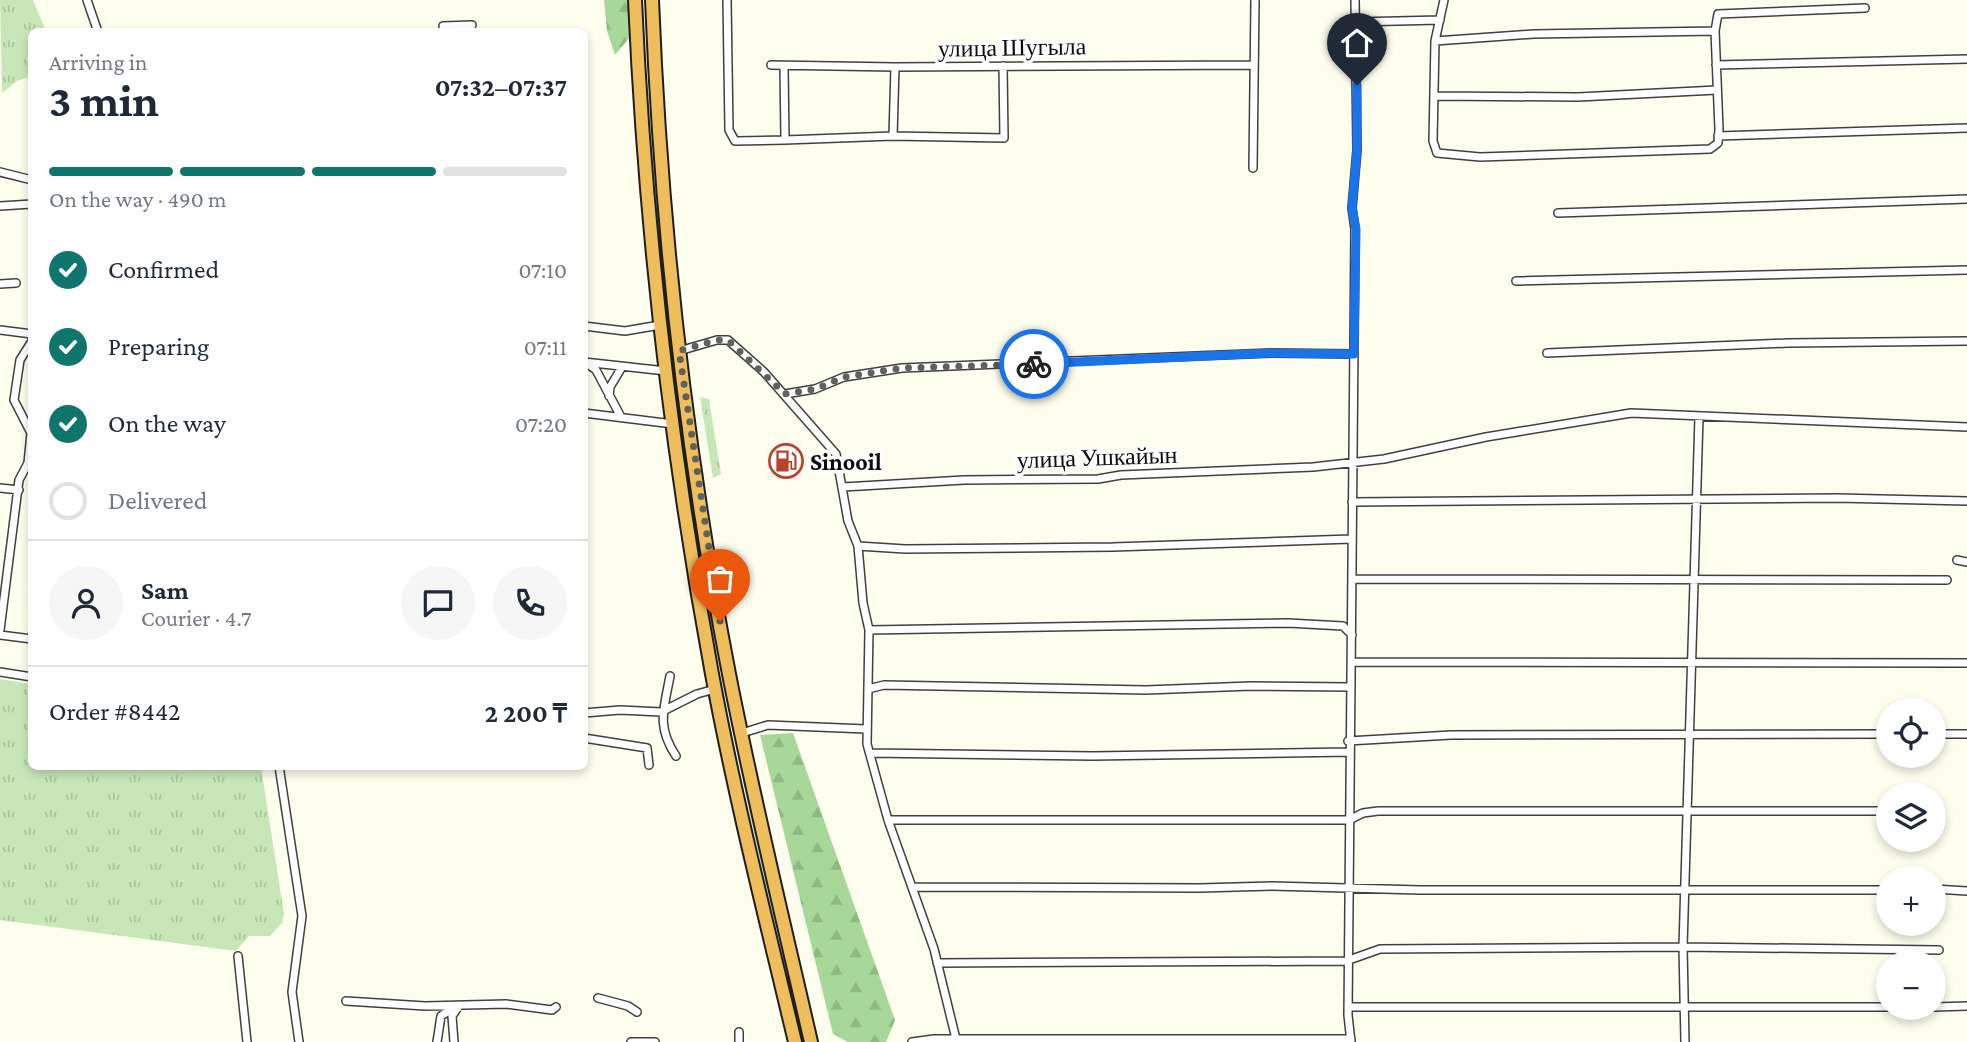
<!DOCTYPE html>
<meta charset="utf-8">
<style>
:root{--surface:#fff;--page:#f6f6f7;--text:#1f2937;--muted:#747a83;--line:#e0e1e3;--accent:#0f766e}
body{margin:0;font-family:"Crimson Pro",serif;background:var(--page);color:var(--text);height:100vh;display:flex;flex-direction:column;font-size:26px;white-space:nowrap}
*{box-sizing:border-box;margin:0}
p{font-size:23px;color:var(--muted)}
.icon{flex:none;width:38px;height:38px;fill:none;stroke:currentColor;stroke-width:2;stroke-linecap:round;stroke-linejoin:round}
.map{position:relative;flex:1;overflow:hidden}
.side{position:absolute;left:28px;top:28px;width:560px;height:742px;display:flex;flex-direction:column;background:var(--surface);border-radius:10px;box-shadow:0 4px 10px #0003}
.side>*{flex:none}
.fabs{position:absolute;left:1876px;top:698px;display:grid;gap:14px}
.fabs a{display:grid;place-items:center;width:70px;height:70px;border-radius:50%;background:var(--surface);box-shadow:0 4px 10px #0003;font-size:35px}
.pin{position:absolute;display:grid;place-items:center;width:60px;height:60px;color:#fff;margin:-72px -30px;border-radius:50% 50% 50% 0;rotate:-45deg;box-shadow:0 0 7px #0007}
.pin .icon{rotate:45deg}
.courier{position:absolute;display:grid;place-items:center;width:70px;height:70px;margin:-35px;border:5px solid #1a73e8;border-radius:50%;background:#fff;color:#222;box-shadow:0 2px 9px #0007}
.head em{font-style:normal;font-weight:700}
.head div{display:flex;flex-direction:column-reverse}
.head{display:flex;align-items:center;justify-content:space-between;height:119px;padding:0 21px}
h1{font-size:46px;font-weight:700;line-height:52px}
.bar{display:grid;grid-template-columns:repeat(4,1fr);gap:10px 7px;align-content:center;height:84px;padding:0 21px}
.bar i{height:9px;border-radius:5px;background:var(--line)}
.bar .selected{background:var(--accent)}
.bar p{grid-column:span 4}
.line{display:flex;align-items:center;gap:18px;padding:0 21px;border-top:2px solid var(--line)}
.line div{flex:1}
.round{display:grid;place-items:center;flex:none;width:74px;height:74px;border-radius:37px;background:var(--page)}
ol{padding:0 21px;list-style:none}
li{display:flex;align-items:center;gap:21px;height:77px}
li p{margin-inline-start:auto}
li .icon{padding:7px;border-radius:50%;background:var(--accent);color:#fff;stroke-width:4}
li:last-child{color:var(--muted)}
li i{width:38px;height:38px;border:4px solid var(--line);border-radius:50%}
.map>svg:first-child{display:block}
.grass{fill:url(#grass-tufts)}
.forest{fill:url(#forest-firs)}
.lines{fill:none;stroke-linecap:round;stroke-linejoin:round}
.street-casing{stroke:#404040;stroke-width:10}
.highway-casing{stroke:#1e1e1e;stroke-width:16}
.street{stroke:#fff;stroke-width:7}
.highway{stroke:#efbe5c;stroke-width:12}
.done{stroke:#61615c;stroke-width:7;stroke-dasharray:0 12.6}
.route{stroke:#1a73e8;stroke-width:9}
.labels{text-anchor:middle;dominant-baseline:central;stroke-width:7;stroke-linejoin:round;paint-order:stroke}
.street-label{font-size:24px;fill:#0d0d0d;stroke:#fff}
.poi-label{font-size:24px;font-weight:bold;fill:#0d0d0d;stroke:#fff;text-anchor:start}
</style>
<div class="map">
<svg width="1967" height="1042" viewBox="0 0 1967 1042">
<defs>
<pattern id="grass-tufts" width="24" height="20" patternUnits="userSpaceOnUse" patternTransform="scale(1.75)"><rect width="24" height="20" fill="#c8e7b9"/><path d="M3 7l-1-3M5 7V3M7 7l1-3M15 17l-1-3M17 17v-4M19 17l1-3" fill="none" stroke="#abc59e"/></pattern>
<pattern id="forest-firs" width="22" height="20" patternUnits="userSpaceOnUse" patternTransform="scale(1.75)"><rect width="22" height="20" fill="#a8d899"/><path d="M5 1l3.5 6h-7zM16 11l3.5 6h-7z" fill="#8fb883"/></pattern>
</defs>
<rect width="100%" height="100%" fill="#fefeee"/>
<!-- grass -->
<path class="grass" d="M0,0H33L46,31L32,32L31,76L17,81L2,93Z
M700,397L709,399L721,474L713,478Z
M679,403L728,686L806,1042H800C752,830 705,619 679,403Z
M0,679L31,684L32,766L261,767L284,914L282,923L270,936H249L236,951L0,920Z"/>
<!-- forest -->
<path class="forest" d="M604,0H630L631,36L615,55L607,31Z
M793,733L895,1020L886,1042H848L833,1034L760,735Z"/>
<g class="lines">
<!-- street casing -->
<g class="street-casing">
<path id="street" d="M87,0L98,32
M727,0L729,130L735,141L785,140L784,67
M1444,0L1435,41L1433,141L1437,153L1480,157L1710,149L1718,143L1719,129L1715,31L1718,14L1865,8
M1355,22L1440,20
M443,26L472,25
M1435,41L1534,34L1715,31
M771,65L895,67L1254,65
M1716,65L1967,59
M1436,96L1578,97L1717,90
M893,136L895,67
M1718,136L1967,128
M785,140L893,136L1004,138L1003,66
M1253,168L1255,0
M0,172L32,180
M0,206L32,204
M1558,213L1967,199
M1516,281L1967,270
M0,284L16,283
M584,326L625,331L660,325
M0,330L32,334
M679,351L717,340H728L764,372L836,454L848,521L858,546L863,603L869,630L867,744L888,820L934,949L956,1039
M1547,353L1788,343L1967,341
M584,362L666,371
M589,365L596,370L621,417
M785,394L815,389L844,377L902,368L1271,353L1354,354
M609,396L610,387L622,367
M584,413L673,424
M843,487L964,480L1098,479L1121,475L1313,467L1384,459L1486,437L1631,413L1967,427
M0,488L19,490
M1352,502L1837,498L1967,501
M858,546L905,549L1113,547L1351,539
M1957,560L1967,562
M1352,579L1947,580
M0,630L19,480L28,463L31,433L14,400L20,360L32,341
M869,630L1288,623L1343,626L1352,635
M0,635L32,639
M1352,662L1967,663
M0,672L32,677
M670,676C664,709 656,726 676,756
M868,689L884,685L1146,690L1251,686L1350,687
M584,713L620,710L661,712L697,694L715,689
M742,733L768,725L866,729
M1934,734H1967
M584,738L647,748L649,765
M1348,741L1451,735L1888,734
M870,753L1093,756L1348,752
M279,766L302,916L292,992L299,1042
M888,820H1349L1363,813L1378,811H1888
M913,887L1200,888L1272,886L1420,890H1888
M1934,889L1967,891
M238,956L247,1042
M1349,960L1380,949L1683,947L1939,950
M937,963L1349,961
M598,998L628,1006L637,1012
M346,1001L425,1006L506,1004L552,1010L556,1007
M1348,1007H1888
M1934,1007L1967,1006
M437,1042L441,1016L455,1007
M454,1042L452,1016L459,1006
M631,1042H655
M739,1042V1032
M912,1042L934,1039H1351
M1351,1042L1348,1015L1355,229L1352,208L1357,150L1355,0
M1685,1042L1683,947L1699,417"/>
</g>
<!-- highway casing -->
<g class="highway-casing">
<path id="highway" d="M635,0C645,226 671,452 712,674C735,798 766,920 795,1042
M652,0C661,226 686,452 729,674C753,797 783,920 811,1042"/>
</g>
<!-- street -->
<use href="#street" class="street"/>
<!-- highway -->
<use href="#highway" class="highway"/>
</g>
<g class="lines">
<!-- done -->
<path class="done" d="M720,621L679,351L717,340H728L785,394L816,389L844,377L902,368L1034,364"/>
<!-- route -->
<path class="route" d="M1034,364L1271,353L1354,354L1356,229L1352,208L1357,150V85"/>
</g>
<!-- icons -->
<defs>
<g id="fuel-ring" transform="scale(1.75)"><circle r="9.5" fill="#fff" stroke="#b8412a" stroke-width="1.5"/><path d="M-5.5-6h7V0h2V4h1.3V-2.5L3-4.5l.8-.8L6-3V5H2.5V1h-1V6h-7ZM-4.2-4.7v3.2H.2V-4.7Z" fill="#b8412a"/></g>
</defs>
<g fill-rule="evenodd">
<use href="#fuel-ring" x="786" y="461"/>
</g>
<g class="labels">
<!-- street labels -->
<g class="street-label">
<text transform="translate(1012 47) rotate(-1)">улица Шугыла</text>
<text transform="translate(1097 457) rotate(-2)">улица Ушкайын</text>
</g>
<!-- poi labels -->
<g class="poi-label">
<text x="810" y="461">Sinooil</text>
</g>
</g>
</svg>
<div class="fabs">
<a><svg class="icon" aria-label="locate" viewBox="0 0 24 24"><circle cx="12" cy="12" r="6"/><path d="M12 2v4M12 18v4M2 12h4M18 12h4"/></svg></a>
<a><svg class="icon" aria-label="layers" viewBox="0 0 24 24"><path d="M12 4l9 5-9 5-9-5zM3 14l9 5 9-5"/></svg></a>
<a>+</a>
<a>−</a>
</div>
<div class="pin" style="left:720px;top:621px;background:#ea580c"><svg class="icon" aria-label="bag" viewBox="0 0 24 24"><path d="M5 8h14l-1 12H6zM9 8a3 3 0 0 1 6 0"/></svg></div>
<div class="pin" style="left:1357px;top:85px;background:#1f2937"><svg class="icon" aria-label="home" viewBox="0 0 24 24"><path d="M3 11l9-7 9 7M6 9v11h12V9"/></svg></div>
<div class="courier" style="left:1034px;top:364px"><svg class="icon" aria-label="bike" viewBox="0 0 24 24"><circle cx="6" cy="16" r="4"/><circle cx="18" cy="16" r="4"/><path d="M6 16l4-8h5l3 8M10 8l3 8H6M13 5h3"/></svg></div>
<section class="side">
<div class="head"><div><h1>3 min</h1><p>Arriving in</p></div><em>07:32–07:37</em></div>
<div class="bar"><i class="selected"></i><i class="selected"></i><i class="selected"></i><i></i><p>On the way · 490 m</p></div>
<ol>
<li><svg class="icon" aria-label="check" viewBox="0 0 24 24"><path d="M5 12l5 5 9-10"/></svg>Confirmed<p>07:10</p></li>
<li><svg class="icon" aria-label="check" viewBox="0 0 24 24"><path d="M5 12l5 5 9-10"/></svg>Preparing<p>07:11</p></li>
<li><svg class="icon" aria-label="check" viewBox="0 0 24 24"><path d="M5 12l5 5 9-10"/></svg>On the way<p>07:20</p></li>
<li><i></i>Delivered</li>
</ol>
<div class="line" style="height:126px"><a class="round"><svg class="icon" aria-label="person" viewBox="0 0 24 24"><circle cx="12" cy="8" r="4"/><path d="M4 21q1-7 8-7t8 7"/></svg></a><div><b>Sam</b><p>Courier · 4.7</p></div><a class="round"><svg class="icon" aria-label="chat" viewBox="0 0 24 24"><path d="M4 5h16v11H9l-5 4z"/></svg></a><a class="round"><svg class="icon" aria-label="phone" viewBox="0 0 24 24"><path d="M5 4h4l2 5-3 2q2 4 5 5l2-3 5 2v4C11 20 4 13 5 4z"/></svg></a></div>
<div class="line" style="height:91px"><div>Order #8442</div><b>2 200 ₸</b></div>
</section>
</div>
